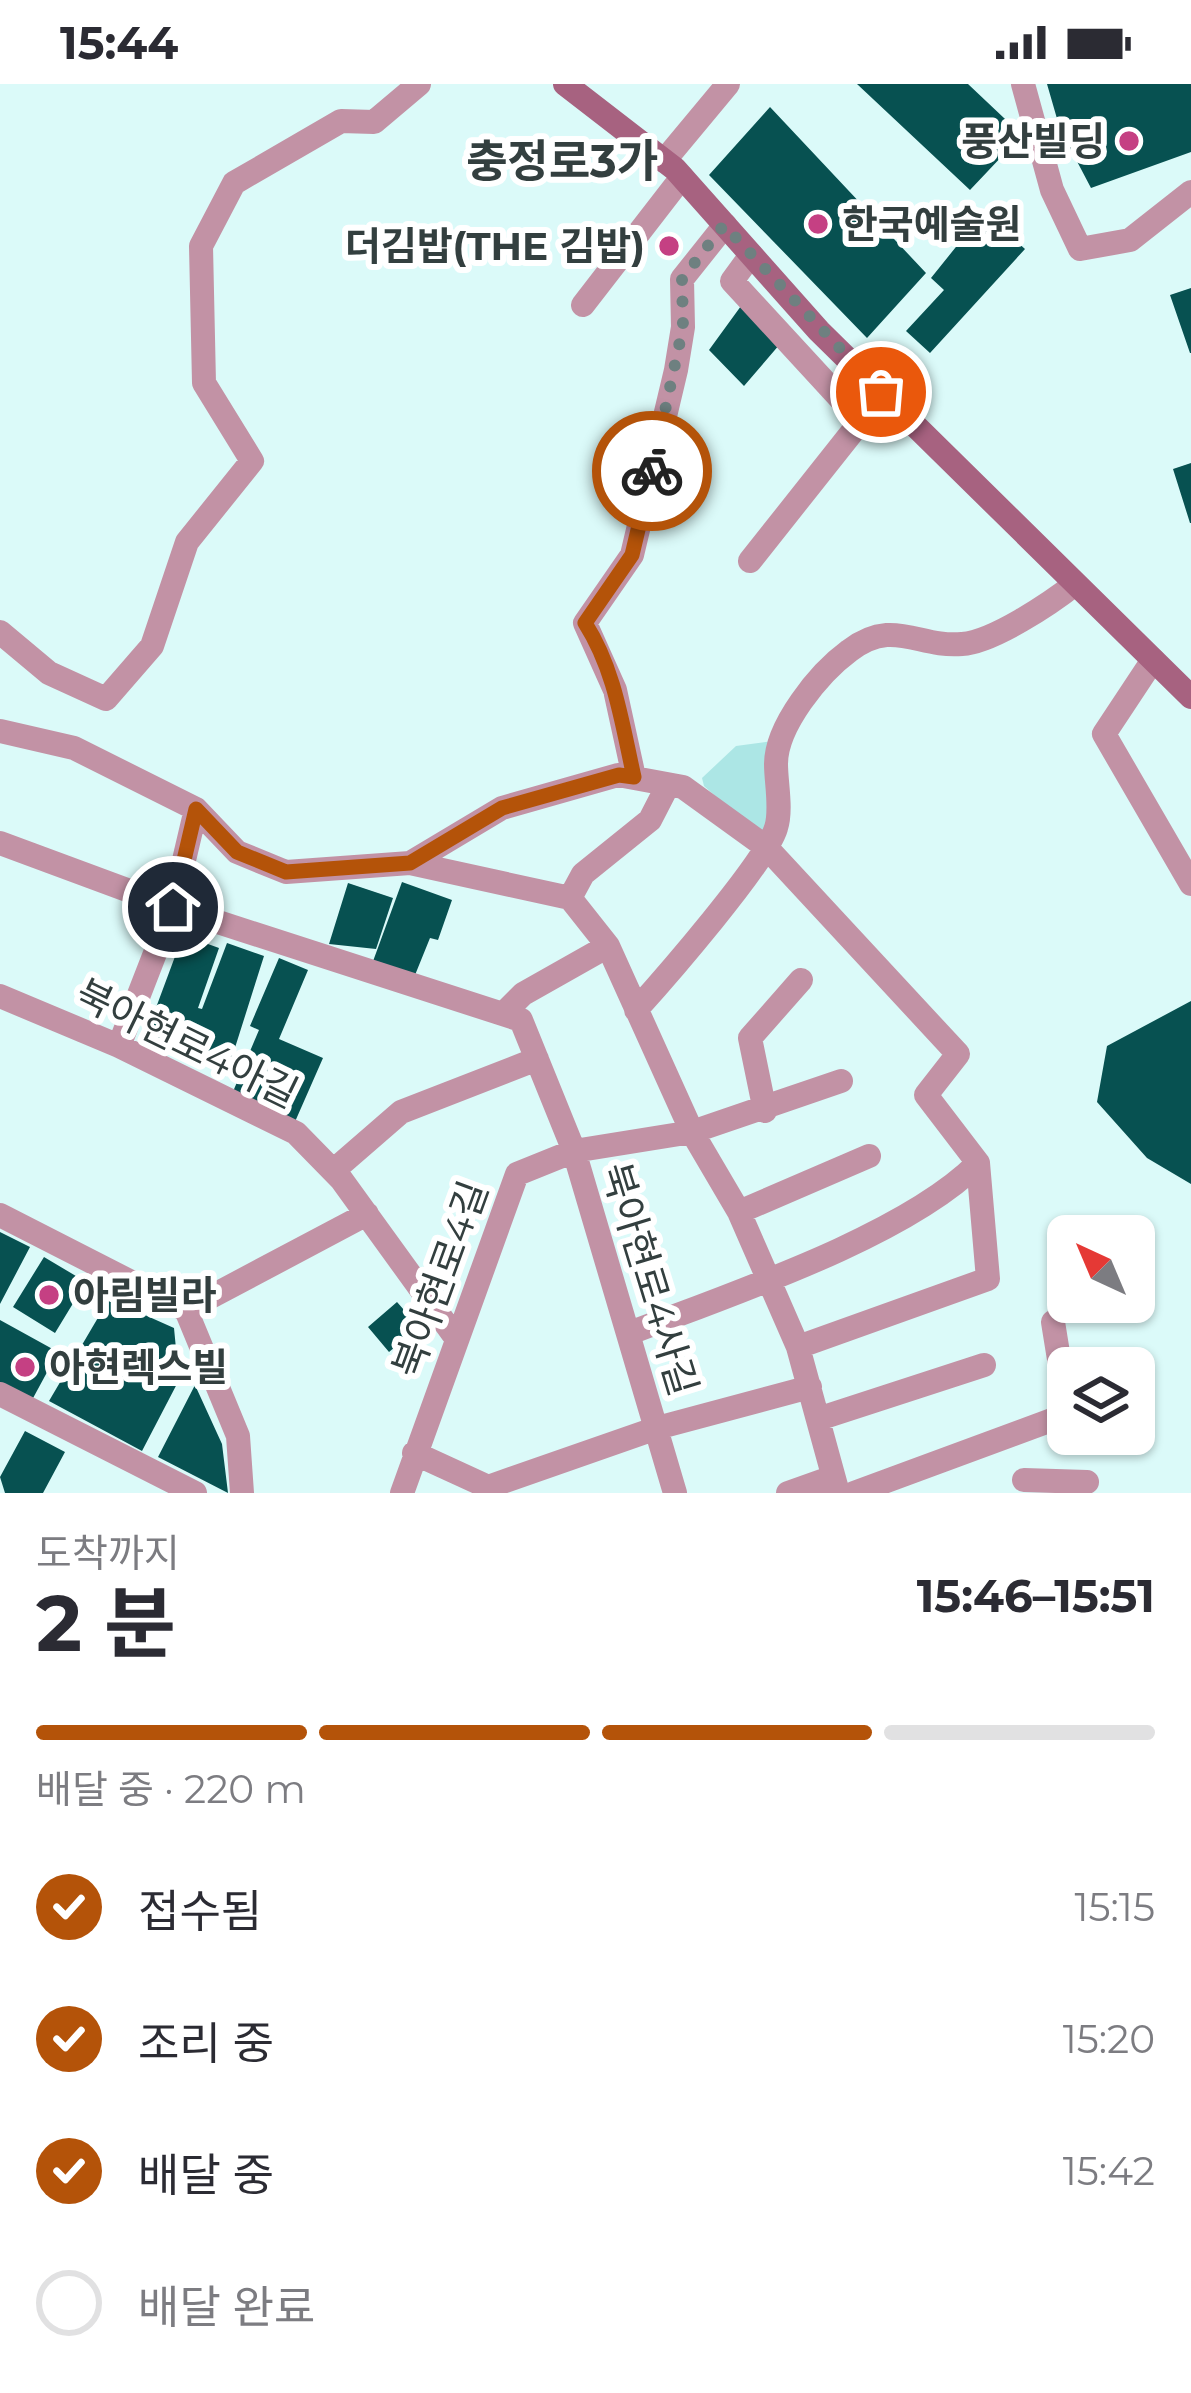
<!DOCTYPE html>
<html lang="ko">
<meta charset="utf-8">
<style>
:root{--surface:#fff;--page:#f2f2f3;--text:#2b2b33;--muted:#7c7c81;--line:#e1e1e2;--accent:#b45309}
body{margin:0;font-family:Montserrat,"Noto Sans KR",sans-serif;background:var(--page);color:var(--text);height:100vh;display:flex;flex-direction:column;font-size:45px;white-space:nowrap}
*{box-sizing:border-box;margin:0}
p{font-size:39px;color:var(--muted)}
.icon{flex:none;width:66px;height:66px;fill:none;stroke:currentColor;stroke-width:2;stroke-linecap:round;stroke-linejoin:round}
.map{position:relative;height:1409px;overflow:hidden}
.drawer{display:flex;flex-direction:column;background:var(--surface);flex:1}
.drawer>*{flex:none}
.needle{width:78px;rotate:316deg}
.fabs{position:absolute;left:1047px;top:1131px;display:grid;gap:24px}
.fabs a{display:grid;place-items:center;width:108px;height:108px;border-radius:18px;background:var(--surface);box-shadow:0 3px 9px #0004;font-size:60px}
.pin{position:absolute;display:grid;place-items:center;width:102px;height:102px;color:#fff;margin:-51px;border:6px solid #fff;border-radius:50%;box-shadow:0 3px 12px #0007}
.courier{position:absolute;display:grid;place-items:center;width:120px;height:120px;margin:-60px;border:9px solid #b45309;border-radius:50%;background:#fff;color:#222;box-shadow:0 3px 15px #0007}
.overview em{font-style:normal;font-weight:700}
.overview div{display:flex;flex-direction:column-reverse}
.overview{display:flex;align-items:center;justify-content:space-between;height:204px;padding:0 36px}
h1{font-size:78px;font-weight:700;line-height:90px}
.bar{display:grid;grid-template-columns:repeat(4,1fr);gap:18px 12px;align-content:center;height:144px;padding:0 36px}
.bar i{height:15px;border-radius:9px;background:var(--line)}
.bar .current{background:var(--accent)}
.bar p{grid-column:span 4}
ol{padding:0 36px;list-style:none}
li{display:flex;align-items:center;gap:36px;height:132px}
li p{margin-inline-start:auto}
li .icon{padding:12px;border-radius:50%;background:var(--accent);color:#fff;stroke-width:4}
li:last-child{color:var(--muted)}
li i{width:66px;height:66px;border:6px solid var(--line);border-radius:50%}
.status{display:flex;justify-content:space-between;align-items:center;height:84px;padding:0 60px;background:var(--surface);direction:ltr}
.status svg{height:33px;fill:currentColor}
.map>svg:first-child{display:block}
.green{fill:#ace6e5}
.building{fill:#075151}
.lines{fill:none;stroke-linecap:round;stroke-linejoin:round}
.street{stroke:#c292a5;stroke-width:24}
.secondary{stroke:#a76280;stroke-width:24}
.done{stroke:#6e8080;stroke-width:12;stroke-dasharray:0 21.6}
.route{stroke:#b45309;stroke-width:15}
.poi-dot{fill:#c54083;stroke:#fff;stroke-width:4.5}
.labels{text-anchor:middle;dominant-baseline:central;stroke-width:12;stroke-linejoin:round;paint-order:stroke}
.poi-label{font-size:39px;font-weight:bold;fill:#333f3f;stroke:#fff;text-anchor:start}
.street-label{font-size:39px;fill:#333f3f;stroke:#fff}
.quarter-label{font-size:45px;font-weight:bold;fill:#333f3f;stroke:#fff}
</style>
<div class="status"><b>15:44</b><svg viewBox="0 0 49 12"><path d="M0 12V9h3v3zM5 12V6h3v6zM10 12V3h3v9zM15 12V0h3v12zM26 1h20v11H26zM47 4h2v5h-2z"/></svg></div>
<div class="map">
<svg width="1191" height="1409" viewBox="0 0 1191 1409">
<rect width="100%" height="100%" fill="#dbfaf9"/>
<!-- green -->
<path class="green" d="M773,657L770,745L761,753L704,702L702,694L736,662Z"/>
<!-- building -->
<path class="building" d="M857,0H968L1022,51L970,106Z
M1047,0H1191V68L1091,104L1060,45Z
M770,23L926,189L867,254L709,91Z
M984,128L1025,165L930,269L906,247L944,206L931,194Z
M1191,204V269H1190L1170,211Z
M741,222L780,260L744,302L709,266Z
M1191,379V439H1190L1173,385Z
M402,798L452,816L438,856L430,854L413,896L372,880Z
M348,799L393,814L376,865L329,860Z
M183,851L219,864L198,924L202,925L227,859L264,872L227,989L144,956Z
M279,874L308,886L279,955L323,974L294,1040L232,1010L259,946L250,942Z
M1191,917V1100L1147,1074L1097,1018L1107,962Z
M0,1148L30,1163L0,1220Z
M44,1173L86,1198L55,1249L13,1223Z
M109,1215L174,1244L179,1296L142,1367L49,1317Z
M397,1218L419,1243L389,1268L368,1243Z
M0,1236L58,1268L32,1316L0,1298Z
M195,1301L222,1360L228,1409L158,1373Z
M25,1347L65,1368L43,1409H5L0,1393Z"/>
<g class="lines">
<!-- street -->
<path class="street" d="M1023,0L1052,106L1080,165L1130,156L1191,108
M664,77L728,0
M583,221L682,93
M750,477L861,337L732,197L751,171
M0,548L49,589L106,615L152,562L187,458L252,377L204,299L201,162L234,99L341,37L374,38L419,0
M1153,576L1104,650L1191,800
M0,647L74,664L196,725L237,768L286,788L410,779L570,814
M634,693L615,606L585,539L632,471L676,286L683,243L682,195L725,141
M0,759L181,826L521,936L574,1067L675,1409
M410,779L502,724L618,691L683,703L766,763L958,970L926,1011L978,1079L988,1195L798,1263
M570,814L608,862L692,1048L739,1128L798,1263L838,1409
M570,814L583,790L650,736L668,701
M0,912L119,962L296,1049L341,1095L456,1254
M636,926C664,895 766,778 776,744C782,726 776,699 776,680C776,642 819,589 849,567C893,533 918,564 962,560C993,558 1051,519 1075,500
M505,928L523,910L608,862
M119,962L173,823L196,725
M765,1027L750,954L801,896
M333,1087L401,1028L537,975
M739,1128L869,1072
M0,1131L186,1226L238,1352L242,1409
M186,1226L367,1130
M1053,1238L1068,1331
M630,1249C729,1211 906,1152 978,1079
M0,1310L195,1409
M818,1335L984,1281
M414,1369L488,1403L490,1409
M1024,1396L1087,1398
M488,1403L657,1344L810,1303
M402,1409L517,1090L574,1067L692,1048L841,997
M788,1409L833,1393
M854,1409L1068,1330"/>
<!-- secondary -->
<path class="secondary" d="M565,0L675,85L819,247L1191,613"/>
</g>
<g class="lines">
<!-- done -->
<path class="done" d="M652,387L683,243L682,195L724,141L881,308"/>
<!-- route -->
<path class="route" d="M173,823L196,725L237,768L286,788L410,779L502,724L619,691L634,693C622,640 615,586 585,539L632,471L652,387"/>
</g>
<!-- markers -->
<g class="poi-dot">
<circle cx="1129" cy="57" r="12"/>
<circle cx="818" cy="140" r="12"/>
<circle cx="669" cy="162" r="12"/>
<circle cx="49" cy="1211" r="12"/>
<circle cx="25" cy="1283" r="12"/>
</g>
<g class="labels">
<!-- poi labels -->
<g class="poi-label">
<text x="1105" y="57" text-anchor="end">풍산빌딩</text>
<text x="842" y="140">한국예술원</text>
<text x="645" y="162" text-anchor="end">더김밥(THE 김밥)</text>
<text x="73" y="1211">아림빌라</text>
<text x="49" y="1283">아현렉스빌</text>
</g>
<!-- street labels -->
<g class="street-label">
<text transform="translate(187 959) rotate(26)">북아현로4아길</text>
<text transform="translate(440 1195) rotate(-70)">북아현로4길</text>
<text transform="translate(650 1195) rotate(73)">북아현로4사길</text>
</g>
<!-- quarter labels -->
<g class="quarter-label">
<text x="562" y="76">충정로3가</text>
</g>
</g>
</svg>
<div class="fabs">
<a><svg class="needle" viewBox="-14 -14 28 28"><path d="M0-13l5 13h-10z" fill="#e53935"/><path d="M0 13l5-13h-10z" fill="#7c7c81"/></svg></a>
<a><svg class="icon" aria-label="layers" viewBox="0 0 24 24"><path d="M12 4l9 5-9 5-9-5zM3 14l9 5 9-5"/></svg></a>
</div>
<div class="pin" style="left:881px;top:308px;background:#ea580c"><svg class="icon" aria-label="bag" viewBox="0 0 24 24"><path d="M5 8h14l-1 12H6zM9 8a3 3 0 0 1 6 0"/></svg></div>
<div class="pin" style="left:173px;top:823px;background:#1f2937"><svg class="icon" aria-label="home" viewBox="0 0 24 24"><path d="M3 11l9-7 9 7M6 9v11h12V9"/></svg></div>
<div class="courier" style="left:652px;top:387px"><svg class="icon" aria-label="bike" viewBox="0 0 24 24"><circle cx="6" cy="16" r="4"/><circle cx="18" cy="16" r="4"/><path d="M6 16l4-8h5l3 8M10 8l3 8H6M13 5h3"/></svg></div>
</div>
<section class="drawer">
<div class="overview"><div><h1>2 분</h1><p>도착까지</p></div><em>15:46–15:51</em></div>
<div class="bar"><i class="current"></i><i class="current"></i><i class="current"></i><i></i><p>배달 중 · 220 m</p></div>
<ol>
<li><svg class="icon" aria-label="check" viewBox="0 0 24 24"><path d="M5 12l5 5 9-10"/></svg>접수됨<p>15:15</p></li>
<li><svg class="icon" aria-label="check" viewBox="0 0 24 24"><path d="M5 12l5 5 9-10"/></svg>조리 중<p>15:20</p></li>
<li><svg class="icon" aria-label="check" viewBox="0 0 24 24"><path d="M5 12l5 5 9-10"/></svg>배달 중<p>15:42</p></li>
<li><i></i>배달 완료</li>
</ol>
</section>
